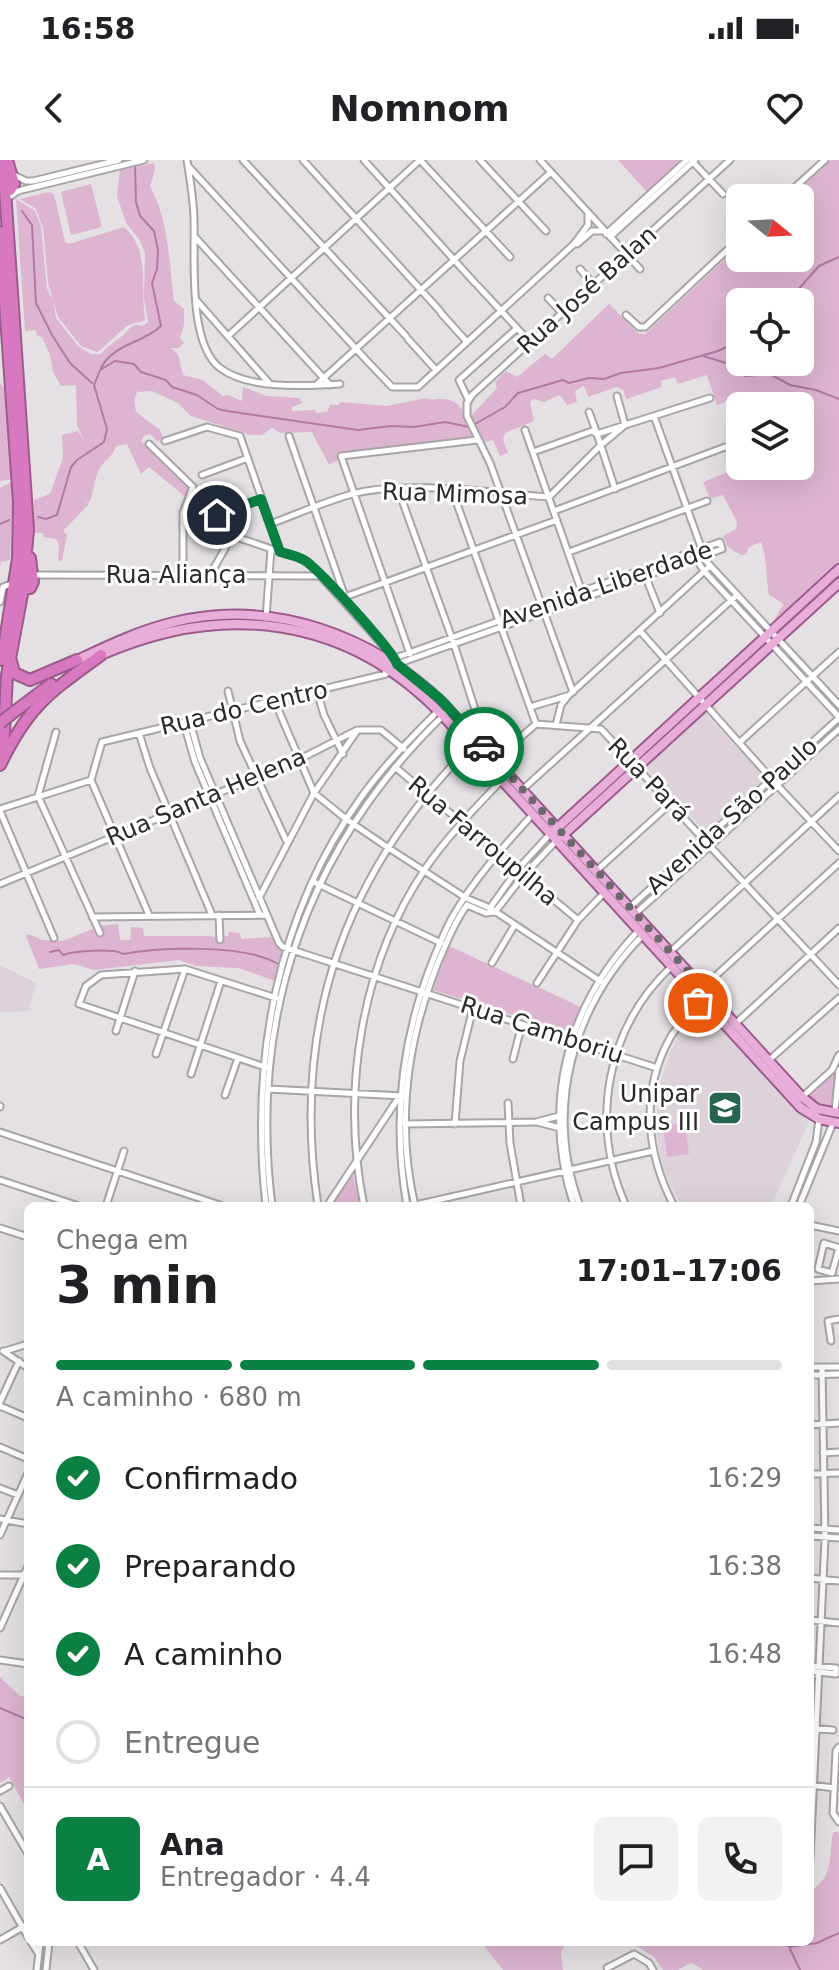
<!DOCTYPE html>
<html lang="pt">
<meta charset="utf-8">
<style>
:root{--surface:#fff;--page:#f2f2f2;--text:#202124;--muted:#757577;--line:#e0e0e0;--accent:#0b8043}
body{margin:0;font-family:"DejaVu Sans",sans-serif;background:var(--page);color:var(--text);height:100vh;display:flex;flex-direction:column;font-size:30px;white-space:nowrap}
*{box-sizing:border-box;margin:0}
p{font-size:26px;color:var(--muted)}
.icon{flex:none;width:44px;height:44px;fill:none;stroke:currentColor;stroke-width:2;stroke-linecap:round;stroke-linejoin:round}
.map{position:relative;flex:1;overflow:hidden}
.panel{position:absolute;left:24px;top:1042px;width:790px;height:744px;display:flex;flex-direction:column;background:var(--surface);border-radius:12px;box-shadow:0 8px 32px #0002}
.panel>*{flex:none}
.needle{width:52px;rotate:108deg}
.tools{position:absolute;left:726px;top:24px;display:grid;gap:16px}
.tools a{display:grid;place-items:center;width:88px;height:88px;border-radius:12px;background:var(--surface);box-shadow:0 8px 32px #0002;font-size:40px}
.pin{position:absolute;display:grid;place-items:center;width:68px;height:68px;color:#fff;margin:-34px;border:4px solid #fff;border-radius:50%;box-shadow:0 2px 8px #0007}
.courier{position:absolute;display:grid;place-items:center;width:80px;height:80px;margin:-40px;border:6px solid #0b8043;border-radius:50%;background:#fff;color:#222;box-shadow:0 2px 10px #0007}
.headline em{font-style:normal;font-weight:700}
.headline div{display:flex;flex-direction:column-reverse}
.headline{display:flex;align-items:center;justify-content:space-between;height:136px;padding:0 32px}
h1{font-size:52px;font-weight:700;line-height:60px}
.bar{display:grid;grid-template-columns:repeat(4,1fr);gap:12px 8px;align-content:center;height:96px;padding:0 32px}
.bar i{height:10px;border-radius:6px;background:var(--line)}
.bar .on{background:var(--accent)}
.bar p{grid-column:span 4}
.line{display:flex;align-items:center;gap:20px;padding:0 32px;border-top:2px solid var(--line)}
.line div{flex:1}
.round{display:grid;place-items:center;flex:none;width:84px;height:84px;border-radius:12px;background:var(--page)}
ol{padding:0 32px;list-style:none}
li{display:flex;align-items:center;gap:24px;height:88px}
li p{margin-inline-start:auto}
li .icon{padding:8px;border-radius:50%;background:var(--accent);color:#fff;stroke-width:4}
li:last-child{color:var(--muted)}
li i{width:44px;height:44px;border:4px solid var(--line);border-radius:50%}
.status{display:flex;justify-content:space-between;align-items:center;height:56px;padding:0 40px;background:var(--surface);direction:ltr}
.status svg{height:22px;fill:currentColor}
header{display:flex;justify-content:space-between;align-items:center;height:104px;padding:0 32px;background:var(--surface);font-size:36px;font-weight:700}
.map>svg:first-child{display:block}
.built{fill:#ddd2da}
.green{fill:#ddb5d1;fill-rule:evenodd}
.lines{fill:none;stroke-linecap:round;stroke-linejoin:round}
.stream{stroke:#b27aa2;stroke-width:2}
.minor-casing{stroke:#a8a4a7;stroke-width:9}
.major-casing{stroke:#9b5c8c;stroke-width:12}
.highway-casing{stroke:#9b5c8c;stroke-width:14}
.minor{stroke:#fff;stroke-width:5}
.major{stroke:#e8aed9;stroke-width:8}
.highway{stroke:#d878c0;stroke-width:10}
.highway-bridge-casing{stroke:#9b5c8c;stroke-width:14;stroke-linecap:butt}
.highway-bridge{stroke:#d878c0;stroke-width:10}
.done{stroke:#6c696b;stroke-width:8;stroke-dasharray:0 14.4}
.route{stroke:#0b8043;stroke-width:10}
.labels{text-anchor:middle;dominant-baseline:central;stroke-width:6;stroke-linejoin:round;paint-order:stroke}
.street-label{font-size:24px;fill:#2b292a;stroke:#fff}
.poi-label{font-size:24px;fill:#2b292a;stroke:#fff;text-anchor:end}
</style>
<div class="status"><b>16:58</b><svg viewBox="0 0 49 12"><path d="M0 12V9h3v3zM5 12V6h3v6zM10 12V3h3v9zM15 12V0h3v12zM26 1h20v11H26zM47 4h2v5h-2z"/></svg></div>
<header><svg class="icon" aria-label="back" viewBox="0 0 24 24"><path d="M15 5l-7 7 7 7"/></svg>Nomnom<svg class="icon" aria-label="heart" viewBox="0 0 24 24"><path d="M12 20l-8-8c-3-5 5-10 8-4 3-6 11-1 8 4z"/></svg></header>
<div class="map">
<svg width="839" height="1810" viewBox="0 0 839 1810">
<rect width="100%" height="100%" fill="#e4e0e3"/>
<!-- built -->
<path class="built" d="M704,552L765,618L705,672L645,605Z
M0,805L36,823L28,851L0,852Z
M701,846L798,953L810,960L771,1046H681L663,1009L656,970L659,926L672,888L686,864Z"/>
<!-- green -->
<path class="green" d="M618,0H681L647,32Z
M831,0H839V406L772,467L770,465C777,458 778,451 784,444L769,435C766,417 767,399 761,382L749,387L746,394L741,395L728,387L723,376L736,369L737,362L723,335L710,339L703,322L735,309L729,285L740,281V306H800V246H740V248L736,238L717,245L707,215L678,224L675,217L661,221L662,227L626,239L623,230L617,227L588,237L584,226L575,231L577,242L567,245L560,235L544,242L534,239L530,242L534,261L505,273L503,280L508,293L500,296L493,280L484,282L482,279L471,256L497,228L495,222L506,211L517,217L545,194L552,199L609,144L639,174H645L740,85V98H800V38H790ZM740,142H800V202H740Z
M154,3L155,10L150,26C169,61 169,102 174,141L184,149V165L180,178L184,183L179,188H171L178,194L183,215L203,220L223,236L228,235L242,241L243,227L267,236L299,238L303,243L292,247V251L315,250L316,253L327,252L330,245H338L341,242L387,246L426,238C439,242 426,239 440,239C463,238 466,258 473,277L339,294L337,301L329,304C323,292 317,284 312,272L281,273L272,268L262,275H250L191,256L178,243L152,231L137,232L134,240L136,252L160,270L163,277L158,282L150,274L144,276L141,281L167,302L191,329L188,339L149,307L141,314L127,284L116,286C110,301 106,298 100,308C94,318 94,332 89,343L83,339L89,344L63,371L67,375L62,401L58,400L59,385L56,379L44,377L43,373H34V340L50,334L63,298L62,275L78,271L84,281L77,265L76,225L61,226L53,212L50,195L42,177L37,176L36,170L25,171L16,39L35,51L41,66L47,129L53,140L56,158L78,186L91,194H101C108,186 113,183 121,177C130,170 129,163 142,166L148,162L144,139L145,93L139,79L126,63L117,36L120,10Z
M91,24L102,67L71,75L61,32Z
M49,32L54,34L65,82L69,84L124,67C151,91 140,127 145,160C139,163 133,162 127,166C116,174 108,185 97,192L81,186L58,157L48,123L43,68L36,49L20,39Z
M0,223L7,232L13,319L0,321Z
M13,321L10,400L1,402L0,406V328Z
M118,764L120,780H130L131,767L143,768L144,776H208L217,777L218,782L222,783V776H228L229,772L240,773L241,779L272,777L274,783L283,790L275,821L238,808L196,806L179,800L94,810L74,804L39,809L26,776L29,774L42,780L63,781L100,766Z
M449,786L583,848L572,874L433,830Z
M833,913L836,914L832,949L818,947L807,937Z
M685,963L689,994L667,997L663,966Z
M352,1010L360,1046H328Z
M0,1517L20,1536L28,1537V1651L9,1617L0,1623Z
M833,1672H839V1810H703L691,1803L678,1810H663L654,1797L630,1782H810V1732C835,1715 828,1698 833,1672Z
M481,1782H566L561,1793L563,1810H503Z"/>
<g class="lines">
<!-- stream -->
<path class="stream" d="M22,51L32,65L36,143L52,175L70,203L92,223
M787,142L819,106L839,97
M703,196L736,206L745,216L770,214L790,225L816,230L839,239
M101,208C114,183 142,184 161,166L152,123L157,109L158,90L154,71L140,56L136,42L135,5
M475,264L505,247L518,233L563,220L569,223L589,218L604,219L621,213L659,208L718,191L740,180
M38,357L46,359L57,355L71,307L77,300L104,282L107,269L94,225L100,210L115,201L134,204L141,212L166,220L172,227L197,235L218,249L227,251L358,270L391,266L414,267L445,262L469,267
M0,364L9,360
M50,792L59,790L63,795C73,791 115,788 123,794C160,787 246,784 278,804
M0,1548L28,1560
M783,1782L789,1787L817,1783L839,1773
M790,1789L800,1810"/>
<!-- minor casing -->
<g class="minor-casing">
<path id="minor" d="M187,0C190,20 194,41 194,61C195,99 188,184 220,208C249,230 306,226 340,224
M243,0L406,176
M303,0L440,151
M364,0L475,123
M420,0L510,97
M480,0L546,71
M540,0L640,109
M692,1L723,34
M189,7L369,203
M12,14L26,21H33L119,0
M11,36L18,31L144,0
M783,38L825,0
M606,74L687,0
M194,76L330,225
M610,77L695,0
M574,84L588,65V54
M580,109L594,125
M478,126L530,182
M548,138L562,153
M197,141L269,223
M441,153L467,182
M626,155L639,167H645L740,78
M228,176L420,0
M408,179L436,210
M371,205L392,227H418L574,84H577L592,71H603
M316,225L551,12
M617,236L625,265
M468,239L459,220L516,169
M589,252L596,271
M654,256L706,401L839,545
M525,270L583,435
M597,274L615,329
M289,276L345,437
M165,281L207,267L240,276L280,391
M149,284L193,327L183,353V415
M533,292L592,271L597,274L710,238
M202,315L248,298
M398,329L454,484L489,593L514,583L536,564
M452,330L536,564
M554,351L725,287
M183,359L307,401L395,499
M195,363L261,339
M270,364C297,354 324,342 352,334C403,320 494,333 549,337L601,285L625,265
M569,392L707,341
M695,397L704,411L839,557
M33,415L320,416
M210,415L232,376
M645,415L660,453
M342,438L557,360
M0,442L3,427L14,423
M266,458L271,389
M640,471L776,624L839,691
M410,494L341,296L477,280
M385,514L386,507L395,498L720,382L722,389L397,504
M228,531L240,581L286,680
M317,531L324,555L343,594
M573,532L490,303L467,256V243L472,235L730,0
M275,542L314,633L346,659L387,687L466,738L490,748L603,823
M530,547L567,536
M190,562L200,598L279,783L283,787L657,908
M184,564L195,602L260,755
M536,564L601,569L839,825
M556,565L561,545L568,536L710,406
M56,572L38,636L100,773
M139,573L150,608L212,755
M740,582L839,492
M395,607L578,760
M522,630L737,435
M0,649L91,620
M0,651L54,778
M595,712L671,643
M316,723L441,783
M0,724L298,600L357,570H381L404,589
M259,738L314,633L357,571
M467,745L486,753L494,752
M490,748L517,710L550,674
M629,748L839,558
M495,752L523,716L556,681
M635,754L839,569
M149,755L91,620L102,582L386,514
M219,755L220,780
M92,757L267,755
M669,793L839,636
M492,803L514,766
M537,823L578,760L604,733
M734,865L839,768
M116,871L135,811
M156,894L185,809
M513,899L522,864
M768,901L839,838
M265,907L79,844L86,826L101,815L185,809L276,838
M191,914L221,821
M268,929L403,936
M225,935L238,898
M802,937L832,910L839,895
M508,943L510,983L521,1046
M0,947V946
M835,951L839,910
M537,962L560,968
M405,964L536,962L559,956
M455,964L460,901L473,848
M0,972L223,1046
M0,1020L79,1046
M106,1046L124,991
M266,1046C250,902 276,755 362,636C385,604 412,577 439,550
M272,1046C248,853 308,683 450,549
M318,1046C291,867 342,715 470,587
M327,1046L399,937
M364,1046C341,933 360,806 425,709C447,677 474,649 501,621
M407,1046C392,961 401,880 433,800C439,785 445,770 453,756C474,719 504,686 532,655
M411,1046L653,991
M415,1046C396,965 407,882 437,805C446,784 454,763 467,745
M574,1046C541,945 566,846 639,770
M580,1046C544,949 572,847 643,775
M626,1046C589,964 606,867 672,806
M674,1046C646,993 640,932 670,878C677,865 689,856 697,844C702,837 703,828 709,822L839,703
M791,1046L816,982L819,959
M799,1046L833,963
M810,1065L839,1071
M0,1068L28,1077
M824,1083L839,1088L832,1113L818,1109Z
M810,1121L839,1119
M831,1181L828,1161L839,1159
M3,1191L28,1208
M5,1191L28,1184
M810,1207H839
M810,1215L839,1214
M0,1242L19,1201
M0,1246L28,1258
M810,1265L839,1263
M0,1287L28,1299
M823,1293L839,1292
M810,1314L839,1313
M0,1328L18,1335
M0,1359L28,1364
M810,1368L839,1370
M0,1375L28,1313
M810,1376L839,1378
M0,1415H28
M810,1418L839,1421
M810,1460L839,1463
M0,1468L28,1406
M0,1500L28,1504
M810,1506L836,1508
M810,1511L836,1514V1508
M810,1568L833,1570
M839,1587L836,1591L833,1653L839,1662
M811,1625L834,1628
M0,1631L9,1626
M0,1646L28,1694
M810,1699L825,1378L822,1208
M0,1728L28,1777
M0,1780L28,1764
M31,1782L38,1793
M78,1782L94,1810
M607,1808L634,1794L649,1803L653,1810
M37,1810L40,1782
M46,1810L49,1782"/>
</g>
<!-- major casing -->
<g class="major-casing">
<path id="major" d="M101,495C224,441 348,456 443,556L801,948L819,959L839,963
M77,500C109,485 140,470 174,462C272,438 373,475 444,544L802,937L817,949L839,953
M554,671L839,409
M562,676L839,423"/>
</g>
<!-- highway casing -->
<g class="highway-casing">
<path id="highway" d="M5,31L10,30L14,24L7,0
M0,72L19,342L18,398L2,500
M23,429L30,428L33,422L30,398
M11,501L14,513L30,520L77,500
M14,552L51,524
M0,598L4,574L7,515L23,429L28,369L3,0
M0,605C29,545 49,533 101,495"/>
</g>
<!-- minor -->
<use href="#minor" class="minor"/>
<!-- major -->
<use href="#major" class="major"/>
<!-- highway -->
<use href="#highway" class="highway"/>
<!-- highway-bridge casing -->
<g class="highway-bridge-casing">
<path id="highway-bridge" d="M0,563L14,552"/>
</g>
<!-- highway-bridge -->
<use href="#highway-bridge" class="highway-bridge"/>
</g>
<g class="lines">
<!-- done -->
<path class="done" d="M484,587L704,829L698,843"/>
<!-- route -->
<path class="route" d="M217,355L261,339L280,392C288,394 298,396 304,400C318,408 393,491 397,504L440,539L484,587"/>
</g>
<!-- icons -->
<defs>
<g id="university-square" transform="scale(1.8)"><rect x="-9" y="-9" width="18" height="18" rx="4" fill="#286550" stroke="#fff"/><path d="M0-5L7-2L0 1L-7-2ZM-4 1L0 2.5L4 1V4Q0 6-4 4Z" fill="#fff"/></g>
</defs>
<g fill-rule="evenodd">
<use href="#university-square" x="725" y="948"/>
</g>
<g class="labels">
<!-- street labels -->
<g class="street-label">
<text transform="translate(587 130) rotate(-42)">Rua José Balan</text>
<text transform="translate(455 334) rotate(2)">Rua Mimosa</text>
<text x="176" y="415">Rua Aliança</text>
<text transform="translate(606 425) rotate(-19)">Avenida Liberdade</text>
<text transform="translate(244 548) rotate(-13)">Rua do Centro</text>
<text transform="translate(649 620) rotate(46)">Rua Pará</text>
<text transform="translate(206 637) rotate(-23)">Rua Santa Helena</text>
<text transform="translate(732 656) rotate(-42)">Avenida São Paulo</text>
<text transform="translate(483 681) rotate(40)">Rua Farroupilha</text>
<text transform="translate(542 870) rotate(18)">Rua Camboriu</text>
</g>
<!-- poi labels -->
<g class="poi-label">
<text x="699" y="934">Unipar<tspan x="699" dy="28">Campus III</tspan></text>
</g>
</g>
</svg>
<div class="tools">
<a><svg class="needle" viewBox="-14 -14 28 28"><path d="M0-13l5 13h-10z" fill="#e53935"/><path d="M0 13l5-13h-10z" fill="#757577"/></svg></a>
<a><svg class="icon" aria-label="locate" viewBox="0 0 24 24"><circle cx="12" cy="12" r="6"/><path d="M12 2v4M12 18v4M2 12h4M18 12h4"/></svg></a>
<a><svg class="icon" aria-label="layers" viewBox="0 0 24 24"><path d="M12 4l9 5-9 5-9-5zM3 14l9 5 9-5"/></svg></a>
</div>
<div class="pin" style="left:698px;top:843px;background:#ea580c"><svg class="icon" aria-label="bag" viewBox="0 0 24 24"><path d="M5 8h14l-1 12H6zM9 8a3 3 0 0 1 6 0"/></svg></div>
<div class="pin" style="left:217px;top:355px;background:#1f2937"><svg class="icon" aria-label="home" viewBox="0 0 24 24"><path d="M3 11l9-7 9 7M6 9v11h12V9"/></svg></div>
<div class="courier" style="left:484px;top:587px"><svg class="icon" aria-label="car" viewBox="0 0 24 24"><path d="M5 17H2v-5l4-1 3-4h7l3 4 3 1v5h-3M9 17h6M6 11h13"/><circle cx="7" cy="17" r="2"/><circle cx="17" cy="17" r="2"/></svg></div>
<section class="panel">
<div class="headline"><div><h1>3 min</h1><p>Chega em</p></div><em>17:01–17:06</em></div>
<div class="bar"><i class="on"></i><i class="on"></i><i class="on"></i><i></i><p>A caminho · 680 m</p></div>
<ol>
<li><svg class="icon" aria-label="check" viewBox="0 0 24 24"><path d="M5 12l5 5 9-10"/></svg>Confirmado<p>16:29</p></li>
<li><svg class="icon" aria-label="check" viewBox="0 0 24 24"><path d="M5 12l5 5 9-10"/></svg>Preparando<p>16:38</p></li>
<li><svg class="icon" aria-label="check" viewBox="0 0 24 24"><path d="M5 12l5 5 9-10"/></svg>A caminho<p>16:48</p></li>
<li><i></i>Entregue</li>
</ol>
<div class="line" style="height:144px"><b class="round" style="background:var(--accent);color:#fff">A</b><div><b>Ana</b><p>Entregador · 4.4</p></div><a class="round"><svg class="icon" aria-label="chat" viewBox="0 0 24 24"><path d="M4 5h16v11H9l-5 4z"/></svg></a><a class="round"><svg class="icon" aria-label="phone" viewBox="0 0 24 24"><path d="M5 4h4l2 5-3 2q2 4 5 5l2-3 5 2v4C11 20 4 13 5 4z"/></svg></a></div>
</section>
</div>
